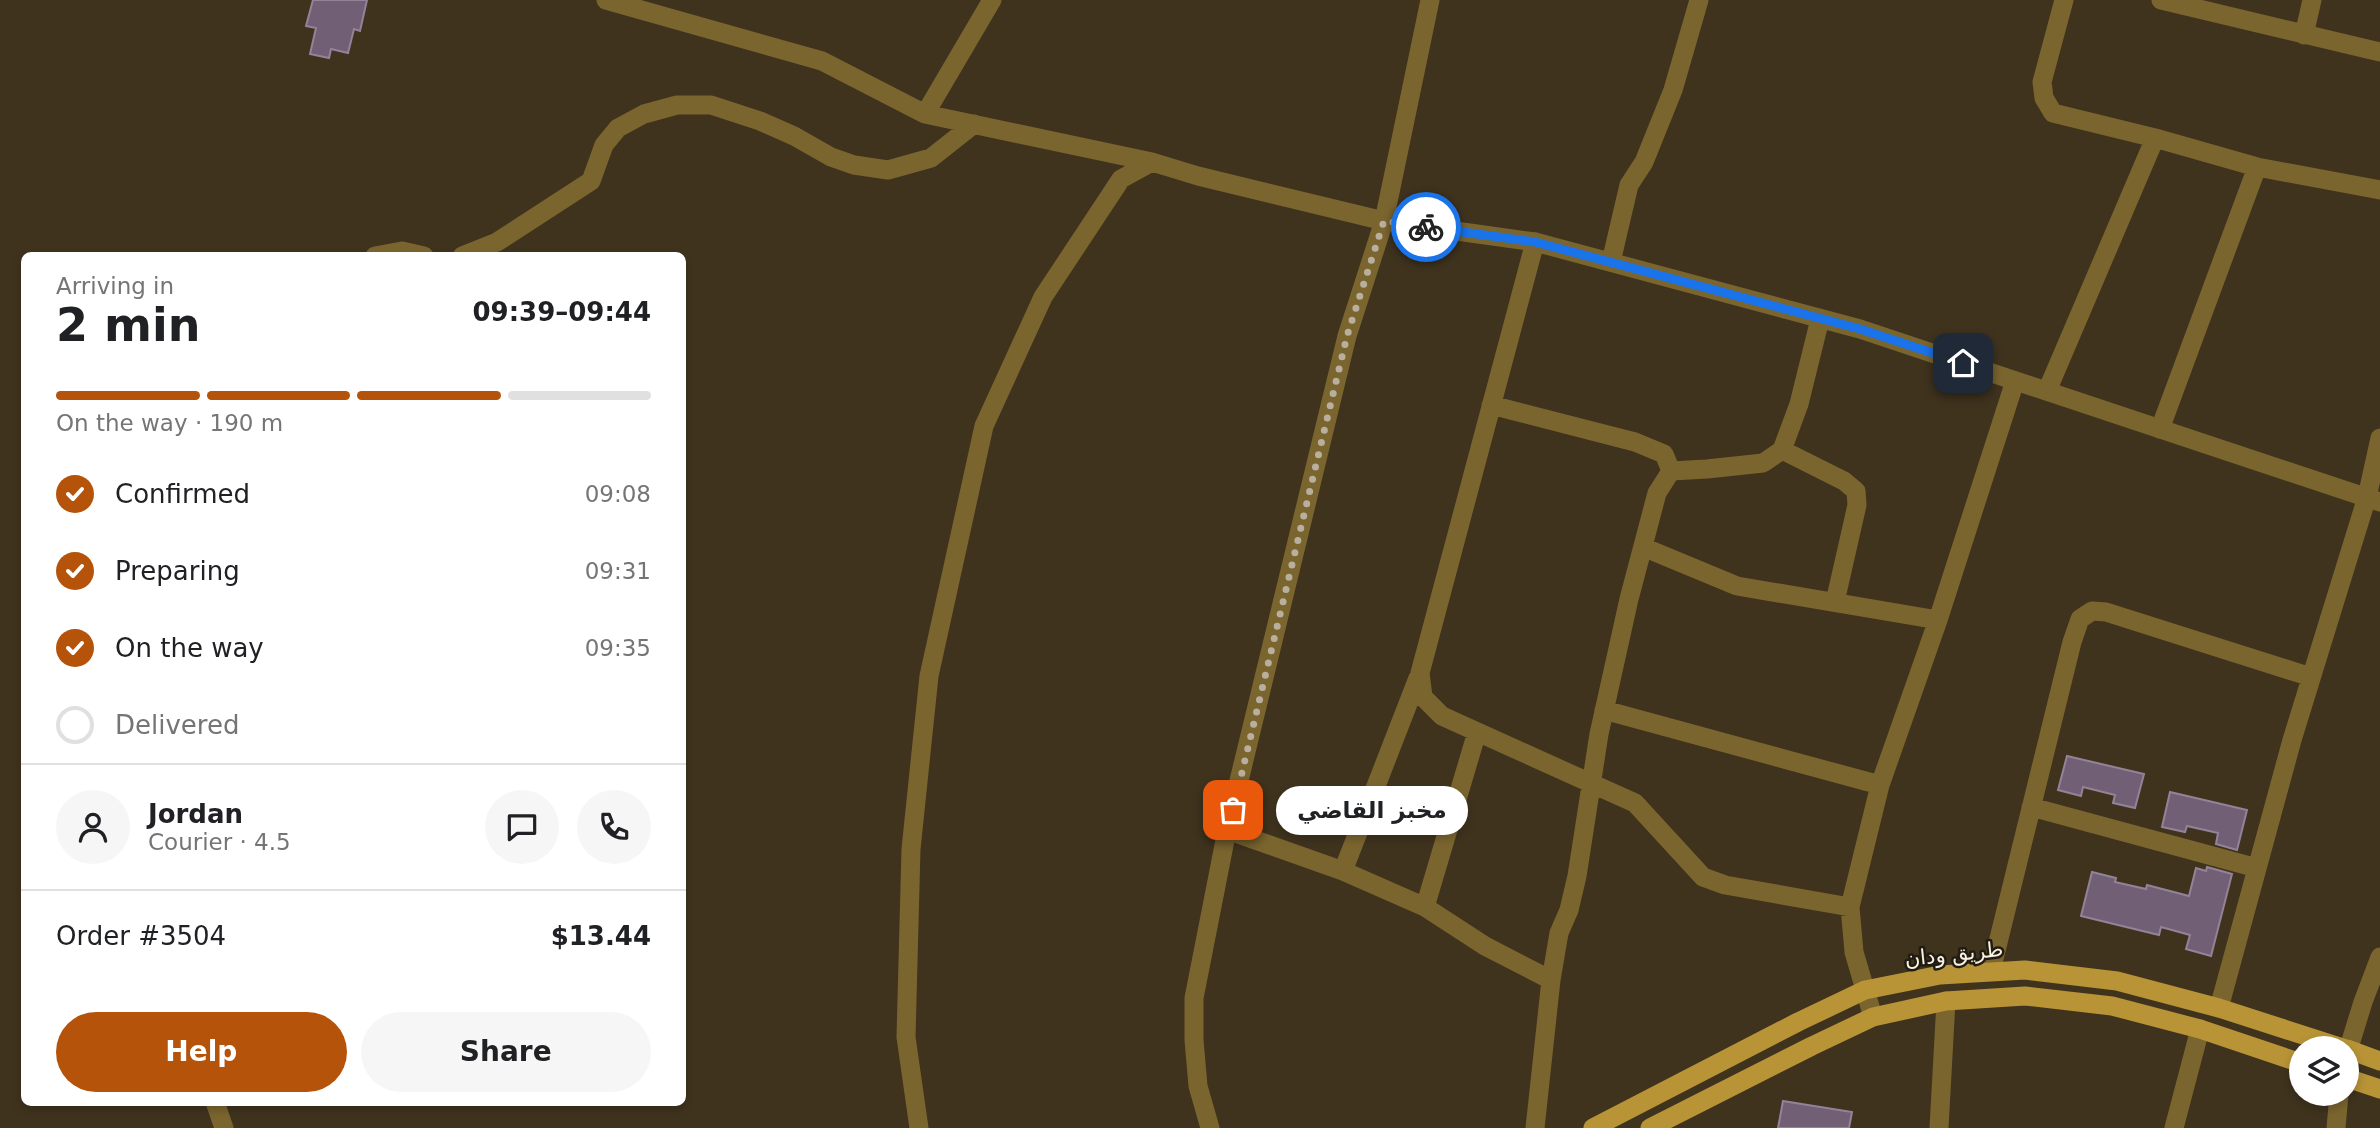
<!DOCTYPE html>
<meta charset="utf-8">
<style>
:root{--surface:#fff;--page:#f6f6f6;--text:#202124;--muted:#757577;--line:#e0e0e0;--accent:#b45309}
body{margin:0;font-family:"DejaVu Sans","Noto Naskh Arabic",sans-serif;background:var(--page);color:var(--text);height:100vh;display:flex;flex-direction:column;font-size:26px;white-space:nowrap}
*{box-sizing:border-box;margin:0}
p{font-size:23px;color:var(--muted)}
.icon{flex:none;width:38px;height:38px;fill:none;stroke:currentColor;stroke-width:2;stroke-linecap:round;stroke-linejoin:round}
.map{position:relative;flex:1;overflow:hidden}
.details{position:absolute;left:21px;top:252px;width:665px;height:854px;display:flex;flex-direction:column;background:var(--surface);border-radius:10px;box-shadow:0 4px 10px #0003}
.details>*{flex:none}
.tools{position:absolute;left:2289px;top:1036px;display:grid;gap:14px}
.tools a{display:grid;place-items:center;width:70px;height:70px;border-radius:50%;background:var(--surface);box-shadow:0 4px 10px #0003;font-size:35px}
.pin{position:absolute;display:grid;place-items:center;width:60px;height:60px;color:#fff;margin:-30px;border-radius:14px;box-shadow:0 4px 10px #0006}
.courier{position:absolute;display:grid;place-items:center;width:70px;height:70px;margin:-35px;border:5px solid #1a73e8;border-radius:50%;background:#fff;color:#222;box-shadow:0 2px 9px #0007}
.bubble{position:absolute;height:49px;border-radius:24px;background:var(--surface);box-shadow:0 4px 10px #0003;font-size:23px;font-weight:700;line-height:49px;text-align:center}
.overview em{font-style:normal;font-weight:700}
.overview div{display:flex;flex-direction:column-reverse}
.overview{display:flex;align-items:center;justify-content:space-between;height:119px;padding:0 35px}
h1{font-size:46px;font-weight:700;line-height:52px}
.bar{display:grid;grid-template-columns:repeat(4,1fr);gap:10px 7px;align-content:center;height:84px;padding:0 35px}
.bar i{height:9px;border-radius:5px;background:var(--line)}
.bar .selected{background:var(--accent)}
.bar p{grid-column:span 4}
.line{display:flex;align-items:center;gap:18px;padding:0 35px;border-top:2px solid var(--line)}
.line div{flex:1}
.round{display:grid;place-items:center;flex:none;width:74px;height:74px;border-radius:37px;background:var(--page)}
ol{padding:0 35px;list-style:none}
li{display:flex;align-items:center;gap:21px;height:77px}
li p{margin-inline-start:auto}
li .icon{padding:7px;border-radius:50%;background:var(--accent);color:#fff;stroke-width:4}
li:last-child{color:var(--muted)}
li i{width:38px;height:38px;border:4px solid var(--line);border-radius:50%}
.primary-button{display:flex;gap:14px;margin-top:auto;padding:14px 35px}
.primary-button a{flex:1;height:80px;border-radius:42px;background:var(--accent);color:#fff;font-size:28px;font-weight:700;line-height:80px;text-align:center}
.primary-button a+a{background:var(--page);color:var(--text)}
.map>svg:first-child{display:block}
.building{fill:#716075;stroke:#948398;stroke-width:2}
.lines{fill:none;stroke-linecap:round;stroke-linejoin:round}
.minor{stroke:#7b652f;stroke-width:19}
.tertiary{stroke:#7b652f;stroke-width:19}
.primary{stroke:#b89437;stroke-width:19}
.done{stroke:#b8af9f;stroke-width:7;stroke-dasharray:0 12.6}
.route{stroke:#1a73e8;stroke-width:9}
.labels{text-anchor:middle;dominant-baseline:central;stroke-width:5;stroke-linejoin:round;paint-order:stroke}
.street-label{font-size:21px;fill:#f9f2e4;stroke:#211c12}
</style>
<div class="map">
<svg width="2380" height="1128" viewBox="0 0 2380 1128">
<rect width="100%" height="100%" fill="#3f331e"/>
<!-- building -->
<path class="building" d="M313,0H367L360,31L354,29L348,53L331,49L329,58L310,54L316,28L306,26Z
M2067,756L2144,774L2135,808L2113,803L2115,795L2083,787L2081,796L2058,790Z
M2170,792L2247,810L2237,850L2216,844L2218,833L2187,826L2185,832L2162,827Z
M2207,867L2232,874L2211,956L2186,949L2190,935L2161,927L2159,935L2081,916L2092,872L2116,878L2115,882L2146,889L2147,885L2189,896L2196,868L2206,871Z
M1783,1101L1852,1112L1849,1128H1778Z"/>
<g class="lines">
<!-- minor -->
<path class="minor" d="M606,0L822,61L925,114L1152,162L1198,176L1384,221
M2064,0L2042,82L2044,98L2053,113L2155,138L2257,167L2380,190
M2161,0L2380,52
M2304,35L2312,0
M925,114L992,0
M1535,242L1420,673L1423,697L1442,716L1635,803L1703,877L1725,885L1850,907
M375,256L402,251L424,256
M462,256L497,242L591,181L604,145L618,128L644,114L677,105H711L760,121L794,136L831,157L854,165L888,170L931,158L974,124
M1611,262L1629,185L1644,162L1673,90L1699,0
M2047,391L2155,138
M1491,405L1635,442L1664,454L1671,471
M2160,429L2257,167
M1782,450L1844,481L1856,491L1857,505L1835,602
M1643,547L1737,586L1938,620
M1604,710L1880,785
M2031,807L2257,868
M1227,830L1343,871L1425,907L1485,946L1551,980
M1343,871L1418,678
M1425,907L1477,732
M1991,971L2072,642L2080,619L2092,611L2106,612L2311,677
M2219,1008L2292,740L2367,497L2380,438
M1873,1017L1854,952L1850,907L1880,785L1938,620L2015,381
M2347,1054L2363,1002L2380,957
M215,1102L224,1128
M919,1128L906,1037L911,849L929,676L984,426L1043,297L1121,179L1152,162
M1535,1128L1551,980L1559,933L1569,910L1577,876L1599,734L1629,599L1657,493L1671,471L1707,469L1763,463L1782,450L1799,404L1820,319
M1939,1128L1946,1001
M2174,1128L2200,1029
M2336,1128L2339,1094"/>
<!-- tertiary -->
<path class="tertiary" d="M1384,221L1535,242L1860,329L2380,502
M1210,1128L1198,1086L1194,1040V998L1227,830L1347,336L1384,221L1430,0"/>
<!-- primary -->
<path class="primary" d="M2347,1049L2380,1061
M2347,1078L2380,1089
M1593,1128L1798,1022L1865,990L1940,975L2025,970L2117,981L2219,1008L2343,1048
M1650,1128L1812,1046L1873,1017L1946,1001L2025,996L2112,1006L2200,1029L2301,1063"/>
</g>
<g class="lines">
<!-- done -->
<path class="done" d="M1233,810L1347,336L1384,221L1426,227"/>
<!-- route -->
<path class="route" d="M1426,227L1535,242L1860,329L1963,363"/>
</g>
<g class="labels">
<!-- street labels -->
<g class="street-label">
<text transform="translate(1954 954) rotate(-6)">طريق ودان</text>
</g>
</g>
</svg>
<div class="tools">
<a><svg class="icon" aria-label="layers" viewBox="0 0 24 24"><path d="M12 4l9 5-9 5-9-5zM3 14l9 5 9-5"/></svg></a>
</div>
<div class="pin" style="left:1233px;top:810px;background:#ea580c"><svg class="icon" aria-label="bag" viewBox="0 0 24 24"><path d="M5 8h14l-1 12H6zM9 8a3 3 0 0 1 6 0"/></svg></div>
<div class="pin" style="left:1963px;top:363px;background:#1f2937"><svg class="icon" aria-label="home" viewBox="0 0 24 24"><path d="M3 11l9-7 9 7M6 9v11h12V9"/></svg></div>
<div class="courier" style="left:1426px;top:227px"><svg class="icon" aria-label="bike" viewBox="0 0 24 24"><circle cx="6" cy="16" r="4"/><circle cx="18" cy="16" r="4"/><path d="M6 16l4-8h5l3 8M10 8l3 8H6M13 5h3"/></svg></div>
<div class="bubble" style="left:1276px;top:786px;width:192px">مخبز القاضي</div>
<section class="details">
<div class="overview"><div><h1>2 min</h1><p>Arriving in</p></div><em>09:39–09:44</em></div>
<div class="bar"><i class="selected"></i><i class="selected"></i><i class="selected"></i><i></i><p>On the way · 190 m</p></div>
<ol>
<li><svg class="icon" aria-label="check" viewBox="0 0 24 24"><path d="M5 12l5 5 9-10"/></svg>Confirmed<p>09:08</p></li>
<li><svg class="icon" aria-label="check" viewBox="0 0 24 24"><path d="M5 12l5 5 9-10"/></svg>Preparing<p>09:31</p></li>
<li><svg class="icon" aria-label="check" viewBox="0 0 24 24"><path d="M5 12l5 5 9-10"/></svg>On the way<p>09:35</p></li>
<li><i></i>Delivered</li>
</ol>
<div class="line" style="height:126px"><a class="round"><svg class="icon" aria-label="person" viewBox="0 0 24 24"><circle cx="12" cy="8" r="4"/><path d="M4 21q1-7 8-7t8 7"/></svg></a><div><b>Jordan</b><p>Courier · 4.5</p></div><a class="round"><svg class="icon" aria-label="chat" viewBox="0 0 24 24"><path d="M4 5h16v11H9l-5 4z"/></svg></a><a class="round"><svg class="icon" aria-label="phone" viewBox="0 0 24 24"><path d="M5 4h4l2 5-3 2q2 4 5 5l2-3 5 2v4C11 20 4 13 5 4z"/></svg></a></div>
<div class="line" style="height:91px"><div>Order #3504</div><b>$13.44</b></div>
<div class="primary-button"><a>Help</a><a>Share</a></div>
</section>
</div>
